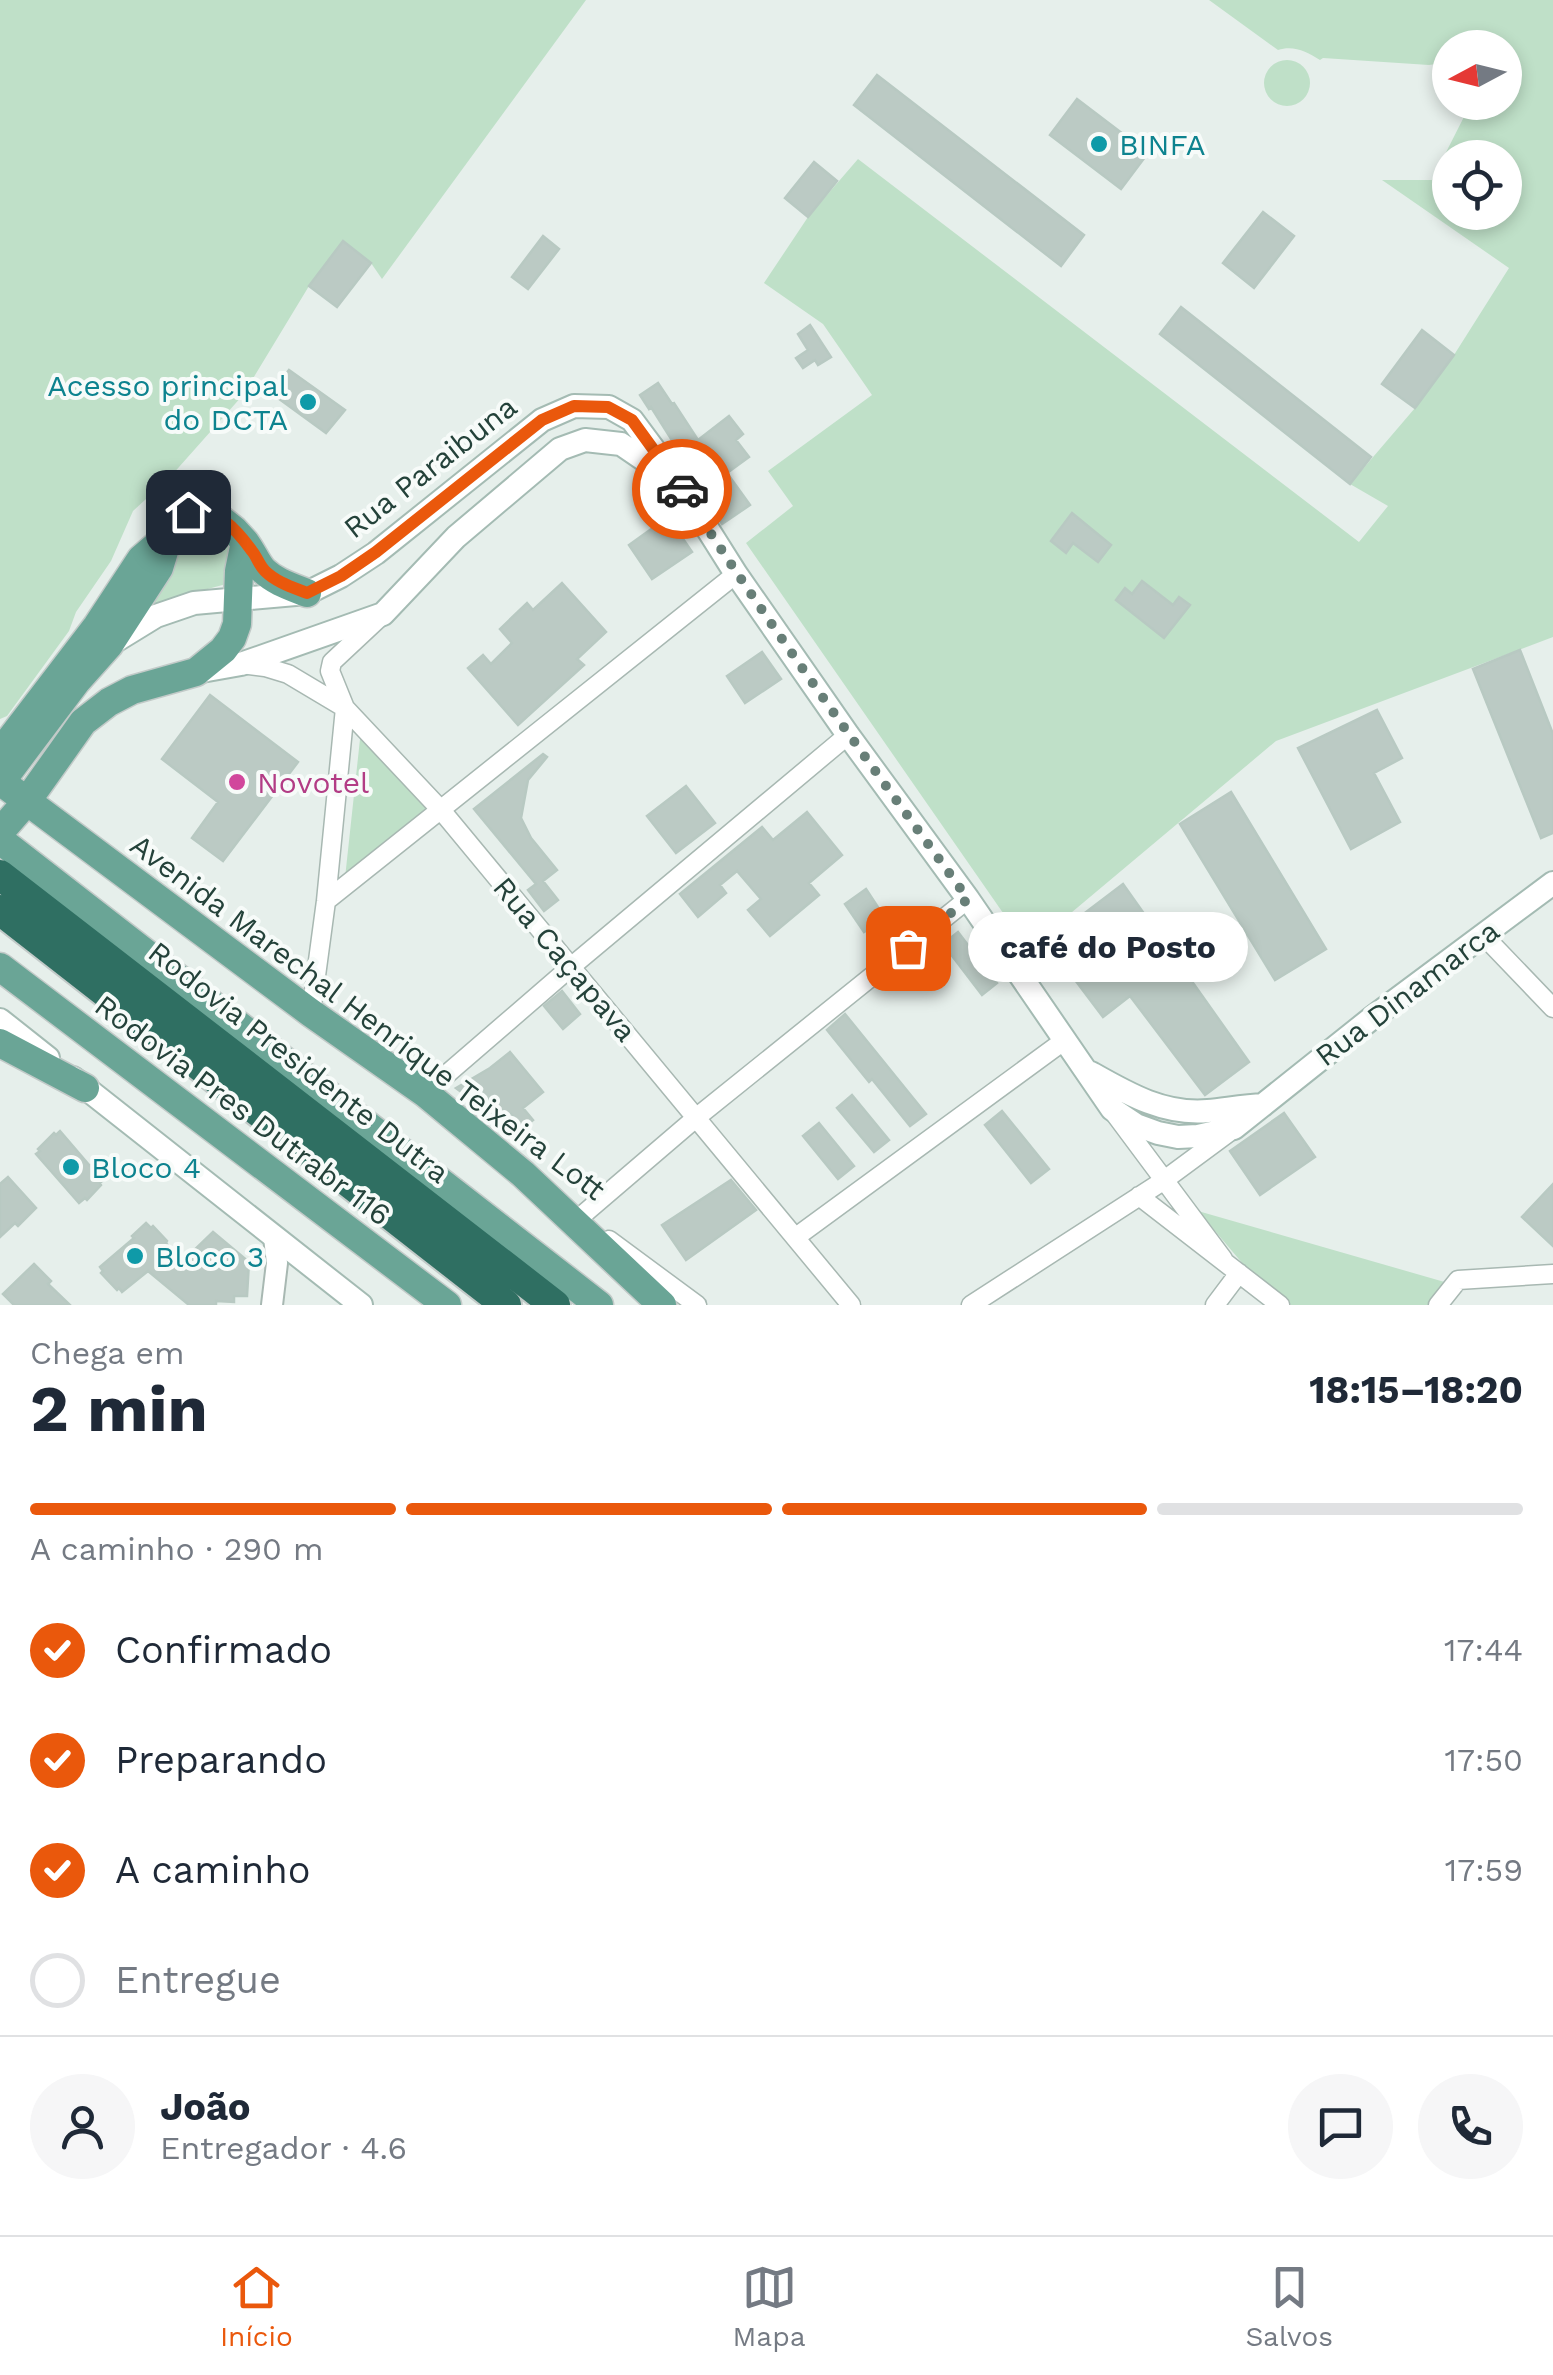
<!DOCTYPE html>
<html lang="pt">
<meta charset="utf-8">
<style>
:root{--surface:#fff;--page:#f6f6f7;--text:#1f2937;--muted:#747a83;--line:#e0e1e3;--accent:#ea580c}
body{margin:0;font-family:"Work Sans",sans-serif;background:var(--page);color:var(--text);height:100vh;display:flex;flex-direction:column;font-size:38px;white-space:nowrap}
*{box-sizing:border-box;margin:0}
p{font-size:32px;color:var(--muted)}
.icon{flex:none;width:55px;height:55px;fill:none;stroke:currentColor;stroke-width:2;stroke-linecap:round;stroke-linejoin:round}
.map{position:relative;height:1305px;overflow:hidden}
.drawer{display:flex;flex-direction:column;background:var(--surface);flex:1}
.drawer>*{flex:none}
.needle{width:65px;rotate:263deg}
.controls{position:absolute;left:1432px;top:30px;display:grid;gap:20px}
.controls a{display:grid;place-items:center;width:90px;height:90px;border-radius:50%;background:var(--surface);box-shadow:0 5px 15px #0003;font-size:50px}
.pin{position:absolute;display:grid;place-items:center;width:85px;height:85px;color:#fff;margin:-42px;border-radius:20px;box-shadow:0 5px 15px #0006}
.courier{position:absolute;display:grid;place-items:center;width:100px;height:100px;margin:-50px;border:8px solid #ea580c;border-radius:50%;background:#fff;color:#222;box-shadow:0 2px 12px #0007}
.bubble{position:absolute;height:70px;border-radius:35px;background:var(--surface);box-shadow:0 5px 15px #0003;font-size:32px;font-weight:700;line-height:70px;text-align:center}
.overview em{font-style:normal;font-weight:700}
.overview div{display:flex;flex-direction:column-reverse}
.overview{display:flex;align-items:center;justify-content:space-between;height:170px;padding:0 30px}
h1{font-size:65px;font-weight:700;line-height:75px}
.bar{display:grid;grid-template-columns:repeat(4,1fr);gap:15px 10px;align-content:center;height:120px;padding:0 30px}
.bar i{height:12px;border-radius:8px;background:var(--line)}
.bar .current{background:var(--accent)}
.bar p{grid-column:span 4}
.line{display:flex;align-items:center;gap:25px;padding:0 30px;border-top:2px solid var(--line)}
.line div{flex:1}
.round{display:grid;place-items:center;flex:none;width:105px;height:105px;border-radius:52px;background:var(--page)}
ol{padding:0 30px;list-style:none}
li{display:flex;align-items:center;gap:30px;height:110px}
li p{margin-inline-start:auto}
li .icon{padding:10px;border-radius:50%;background:var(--accent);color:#fff;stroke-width:4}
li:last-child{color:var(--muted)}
li i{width:55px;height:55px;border:5px solid var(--line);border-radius:50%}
.tabs{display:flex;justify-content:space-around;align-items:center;height:140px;border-top:2px solid var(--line);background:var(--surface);font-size:28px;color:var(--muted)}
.tabs a{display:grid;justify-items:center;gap:5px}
.tabs .current{color:var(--accent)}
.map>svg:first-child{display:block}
.green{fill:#bfe0c8;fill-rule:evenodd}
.building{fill:#bbcac4;stroke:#b8c9c2;stroke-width:2.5}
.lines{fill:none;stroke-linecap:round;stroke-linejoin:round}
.minor-casing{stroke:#a8b8b2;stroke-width:21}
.tertiary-casing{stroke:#a8b8b2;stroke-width:24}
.secondary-casing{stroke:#a4bbb3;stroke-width:26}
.primary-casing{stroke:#c2cac8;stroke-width:31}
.motorway-casing{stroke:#c2cac8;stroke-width:34}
.minor{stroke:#fff;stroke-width:18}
.tertiary{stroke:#fff;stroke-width:20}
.secondary{stroke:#fff;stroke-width:22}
.primary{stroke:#6aa596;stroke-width:28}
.motorway{stroke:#2f6f62;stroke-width:30}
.done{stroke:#687f78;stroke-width:10;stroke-dasharray:0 18}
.route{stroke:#ea580c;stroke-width:12}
.culture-dot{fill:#0f9aa8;stroke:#f7fbf9;stroke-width:4}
.hotel-dot{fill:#d1479c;stroke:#f7fbf9;stroke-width:4}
.labels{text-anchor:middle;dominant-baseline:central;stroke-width:8;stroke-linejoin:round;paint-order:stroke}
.culture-label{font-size:30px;fill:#0d838f;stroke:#f7fbf9;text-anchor:start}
.street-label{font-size:30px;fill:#24423a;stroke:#f7fbf9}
.hotel-label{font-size:30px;fill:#b23c85;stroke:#f7fbf9;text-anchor:start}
</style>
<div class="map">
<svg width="1553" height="1305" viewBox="0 0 1553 1305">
<rect width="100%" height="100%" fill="#e6efeb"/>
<!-- green -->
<path class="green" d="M0,0H586L382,279L371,263L343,242L309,286L243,395L171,476L133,511L111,561L76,612L69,631L7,716L0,719Z
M1209,0H1553V637L1276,741L1028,949L746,543L793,506L768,471L872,395L823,324L764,283L808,217L858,159L1359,542L1388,506L1350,484L1415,408L1454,355L1509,268L1382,180H1432L1471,103L1505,102V59L1508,55H1505V48H1450V62L1429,65L1323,58L1320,60C1307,52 1294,45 1278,50ZM1450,158H1505V212H1450Z
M1264 83a23 23 0 1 1 46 0a23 23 0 1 1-46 0Z
M206,529L220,530L232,549L230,583L189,594L136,619L179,548L191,536Z
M361,730L430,807L345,878Z
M1198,1211L1448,1283L1430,1305H1291L1249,1271Z"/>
<!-- building -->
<path class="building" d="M877,75L1084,235L1061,266L854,105Z
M1077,99L1148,153L1121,189L1050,135Z
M814,162L837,181L808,217L785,198Z
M1263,212L1294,236L1254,288L1223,263Z
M543,236L559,249L528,289L512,277Z
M343,241L371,263L337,307L309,286Z
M1181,307L1371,457L1350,484L1160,334Z
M810,325L831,357L818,365L815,360L803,368L796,358L808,350L798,334Z
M1422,330L1454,355L1415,408L1382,384Z
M289,370L345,410L326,433L271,393Z
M658,383L672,404L674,403L698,440L729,416L743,434L736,440L749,457L727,473L750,505L722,524L703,493L712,486L699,468L691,474L677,456L680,453L651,407L649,409L640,395Z
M1072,513L1111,545L1098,562L1073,543L1066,553L1051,541Z
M668,517L692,552L652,579L629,545Z
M1142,581L1173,605L1179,597L1190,605L1164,638L1116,600L1125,588L1132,594Z
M562,583L606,632L577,659L584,665L518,725L468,668L483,655L491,664L512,643L500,629L527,603L533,610Z
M1520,650L1553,734V833L1541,838L1473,669Z
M762,652L781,679L745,703L727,676Z
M210,695L298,762L223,861L192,838L218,802L162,759Z
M1377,710L1402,758L1374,773L1400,822L1351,849L1298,748Z
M543,754L547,757L528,780L521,818L531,838L557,870L543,881L558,900L544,911L528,890L536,884L474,809Z
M686,786L715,823L676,853L647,816Z
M1231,792L1326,949L1275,980L1180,824Z
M807,812L842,855L809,883L819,895L770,936L748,910L761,899L737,871L720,885L726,893L698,917L680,894L762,827L773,840Z
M1123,884L1249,1062L1205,1095L1130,996L1103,1017L1063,964L1090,943L1073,922Z
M866,889L885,918L864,932L845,904Z
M958,932L997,983L982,995L943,944Z
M562,991L580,1014L563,1029L544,1006Z
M845,1014L926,1114L910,1126L872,1079L869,1082L827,1030Z
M510,1052L543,1092L523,1108L533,1120L523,1128L511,1114L502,1122L456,1088L490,1068Z
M852,1095L889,1140L874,1152L837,1108Z
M1002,1111L1049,1169L1031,1183L985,1125Z
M1284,1113L1315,1157L1260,1195L1230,1151Z
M819,1123L854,1166L838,1179L803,1136Z
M60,1131L90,1166L92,1164L105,1178L100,1183L101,1185L87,1200L85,1198L79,1203L36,1154L40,1151L38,1149L54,1133L56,1135Z
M8,1177L36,1208L18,1226L15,1223L0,1237V1184Z
M731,1180L756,1210L686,1260L662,1225Z
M1553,1184V1246L1522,1217Z
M146,1223L151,1228L153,1226L167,1241L166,1243L182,1262L213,1232L249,1262L247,1296H234V1302L216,1301V1305H189L148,1271L122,1292L119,1288L117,1290L101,1273L103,1271L100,1267L134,1238L132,1236Z
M34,1264L51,1281L48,1284L70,1305H14L3,1294Z"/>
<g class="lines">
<!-- minor casing -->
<g class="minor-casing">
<path id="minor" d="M241,664L265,667L288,674L345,708L441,810L851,1305
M326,901L736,574
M1483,935L1553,1008
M311,1013L326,901L345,708L330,671L332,662L378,619
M425,1093L572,966L848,735
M1115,1114L1223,1259
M1139,1196L1280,1305
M579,1218L697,1117L968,899
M796,1237L1065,1040
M609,1240L697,1305
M971,1305L1163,1181L1228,1133
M1215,1305L1239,1273
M1438,1305L1458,1280L1553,1274"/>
</g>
<!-- tertiary casing -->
<g class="tertiary-casing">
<path id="tertiary" d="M272,1305L277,1263L274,1237"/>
</g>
<!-- secondary casing -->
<g class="secondary-casing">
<path id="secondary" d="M112,643L156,616L194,603L307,593L341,576L376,553L542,420L574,406L609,407L632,420L678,482L736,574L848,735L968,899L1112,1109L1136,1125L1158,1133L1178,1137L1198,1136L1234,1128L1372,1018L1553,883
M196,672L241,664L383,614L456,537L560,449L585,440L621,444L662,472
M0,1020L48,1058
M1091,1073C1128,1094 1164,1115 1208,1111C1227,1109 1245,1106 1263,1105
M73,1078L361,1305"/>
</g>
<!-- primary casing -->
<g class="primary-casing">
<path id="primary" d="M245,542C252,551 256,562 263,570C275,582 292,587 307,593
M0,746L9,741L97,626L141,559L169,535
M0,781L311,1013L425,1093L523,1174L662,1305
M0,783L76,682L109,645L159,568L169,535L188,512L200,509L210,511L234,530L245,542L239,571L237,624L232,638L223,650L196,672L132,690L109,702L83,722L27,801L0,832
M0,840L599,1305
M0,967L447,1305
M0,1043L85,1088"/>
</g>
<!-- motorway casing -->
<g class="motorway-casing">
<path id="motorway" d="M0,875L555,1305
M0,910L506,1305"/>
</g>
<!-- minor -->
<use href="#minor" class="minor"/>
<!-- tertiary -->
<use href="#tertiary" class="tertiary"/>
<!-- secondary -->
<use href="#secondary" class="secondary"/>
<!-- primary -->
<use href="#primary" class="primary"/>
<!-- motorway -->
<use href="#motorway" class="motorway"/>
</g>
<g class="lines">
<!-- done -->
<path class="done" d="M682,489C772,630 870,764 968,899L908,948"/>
<!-- route -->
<path class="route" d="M188,512C215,505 237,530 252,551C257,557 259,565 265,571C276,582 292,587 307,593L341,576L376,552L542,420L574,406L608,407L632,420L682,489"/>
</g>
<!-- markers -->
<g class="culture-dot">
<circle cx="1099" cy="144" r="10"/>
<circle cx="308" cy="402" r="10"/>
<circle cx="71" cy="1167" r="10"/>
<circle cx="135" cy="1256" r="10"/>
</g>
<circle class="hotel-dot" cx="237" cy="782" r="10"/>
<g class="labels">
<!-- culture labels -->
<g class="culture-label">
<text x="1119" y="144">BINFA</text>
<text x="288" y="385" text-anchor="end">Acesso principal<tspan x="288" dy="34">do DCTA</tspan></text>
<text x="91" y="1167">Bloco 4</text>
<text x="155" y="1256">Bloco 3</text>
</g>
<!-- street labels -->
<g class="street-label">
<text transform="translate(430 467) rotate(-38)">Rua Paraibuna</text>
<text transform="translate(565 959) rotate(50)">Rua Caçapava</text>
<text transform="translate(1407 993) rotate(-37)">Rua Dinamarca</text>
<text transform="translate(368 1017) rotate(37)">Avenida Marechal Henrique Teixeira Lott</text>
<text transform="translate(299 1062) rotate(38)">Rodovia Presidente Dutra</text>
<text transform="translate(243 1110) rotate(37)">Rodovia Pres Dutrabr 116</text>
</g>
<!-- hotel labels -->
<g class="hotel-label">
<text x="257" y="782">Novotel</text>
</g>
</g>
</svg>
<div class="controls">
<a><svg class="needle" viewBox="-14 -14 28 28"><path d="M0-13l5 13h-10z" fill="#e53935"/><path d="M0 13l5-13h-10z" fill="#747a83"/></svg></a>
<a><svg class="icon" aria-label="locate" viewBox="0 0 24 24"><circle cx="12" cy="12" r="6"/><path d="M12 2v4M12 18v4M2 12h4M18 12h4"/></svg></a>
</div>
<div class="pin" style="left:908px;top:948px;background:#ea580c"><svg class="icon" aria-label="bag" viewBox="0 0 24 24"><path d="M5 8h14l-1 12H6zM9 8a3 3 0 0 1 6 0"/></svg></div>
<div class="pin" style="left:188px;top:512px;background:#1f2937"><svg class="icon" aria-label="home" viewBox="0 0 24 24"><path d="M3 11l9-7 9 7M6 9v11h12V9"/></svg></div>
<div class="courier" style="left:682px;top:489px"><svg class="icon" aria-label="car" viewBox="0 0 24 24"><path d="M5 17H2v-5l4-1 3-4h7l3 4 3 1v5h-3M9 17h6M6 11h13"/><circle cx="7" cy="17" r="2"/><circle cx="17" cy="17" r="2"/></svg></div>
<div class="bubble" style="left:968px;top:912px;width:280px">café do Posto</div>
</div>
<section class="drawer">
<div class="overview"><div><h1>2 min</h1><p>Chega em</p></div><em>18:15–18:20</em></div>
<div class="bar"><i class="current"></i><i class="current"></i><i class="current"></i><i></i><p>A caminho · 290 m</p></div>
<ol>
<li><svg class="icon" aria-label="check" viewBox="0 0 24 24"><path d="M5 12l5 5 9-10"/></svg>Confirmado<p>17:44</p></li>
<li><svg class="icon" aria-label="check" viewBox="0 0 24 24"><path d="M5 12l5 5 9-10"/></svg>Preparando<p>17:50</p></li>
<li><svg class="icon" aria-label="check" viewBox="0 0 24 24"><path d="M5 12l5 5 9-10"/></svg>A caminho<p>17:59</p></li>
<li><i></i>Entregue</li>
</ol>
<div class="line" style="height:180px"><a class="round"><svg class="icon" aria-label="person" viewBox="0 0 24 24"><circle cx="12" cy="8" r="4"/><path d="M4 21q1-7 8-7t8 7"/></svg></a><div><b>João</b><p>Entregador · 4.6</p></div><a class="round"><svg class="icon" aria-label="chat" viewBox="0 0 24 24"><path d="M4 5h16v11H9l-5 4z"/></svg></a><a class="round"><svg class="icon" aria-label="phone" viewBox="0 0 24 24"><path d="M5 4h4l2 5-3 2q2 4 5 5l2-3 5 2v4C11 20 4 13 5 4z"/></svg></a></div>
</section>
<nav class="tabs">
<a class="current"><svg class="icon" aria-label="home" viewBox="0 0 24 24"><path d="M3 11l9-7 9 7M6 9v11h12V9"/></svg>Início</a>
<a><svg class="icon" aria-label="map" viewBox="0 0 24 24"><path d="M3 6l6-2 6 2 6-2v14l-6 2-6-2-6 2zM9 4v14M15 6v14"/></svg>Mapa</a>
<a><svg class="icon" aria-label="saved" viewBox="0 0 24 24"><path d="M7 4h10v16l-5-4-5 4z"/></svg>Salvos</a>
</nav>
